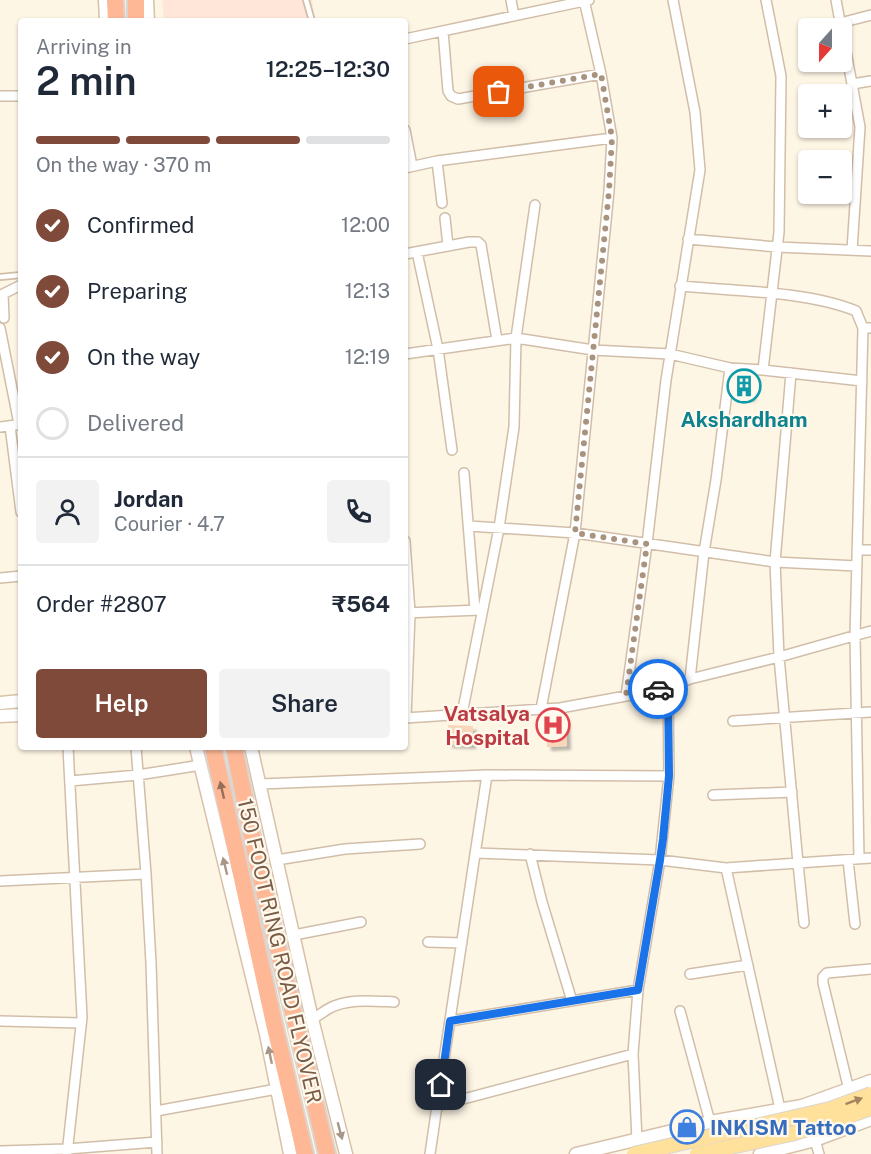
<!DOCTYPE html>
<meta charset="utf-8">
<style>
:root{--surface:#fff;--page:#f2f2f3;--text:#1f2937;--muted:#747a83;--line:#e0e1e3;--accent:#7f4a3a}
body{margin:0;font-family:"Public Sans",sans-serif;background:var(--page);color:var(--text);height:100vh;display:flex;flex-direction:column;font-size:22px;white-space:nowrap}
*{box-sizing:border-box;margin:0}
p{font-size:20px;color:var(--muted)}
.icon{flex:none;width:33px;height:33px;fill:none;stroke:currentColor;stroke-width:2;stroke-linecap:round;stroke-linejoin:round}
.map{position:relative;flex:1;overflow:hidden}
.panel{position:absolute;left:18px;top:18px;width:390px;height:732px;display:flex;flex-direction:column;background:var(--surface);border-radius:6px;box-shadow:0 2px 4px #0004}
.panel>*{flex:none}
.needle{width:39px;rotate:201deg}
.tools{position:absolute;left:798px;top:18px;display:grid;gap:12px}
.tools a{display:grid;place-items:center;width:54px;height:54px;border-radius:6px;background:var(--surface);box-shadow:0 2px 4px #0004;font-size:30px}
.pin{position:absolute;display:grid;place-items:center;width:51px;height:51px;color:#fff;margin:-26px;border-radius:12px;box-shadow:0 3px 9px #0006}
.courier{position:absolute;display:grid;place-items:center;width:60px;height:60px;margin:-30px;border:4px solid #1a73e8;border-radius:50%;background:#fff;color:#222;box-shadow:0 2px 8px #0007}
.headline em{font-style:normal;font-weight:600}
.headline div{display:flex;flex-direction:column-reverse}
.headline{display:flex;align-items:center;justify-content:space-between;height:102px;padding:0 18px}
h1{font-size:39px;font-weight:600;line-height:45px}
.bar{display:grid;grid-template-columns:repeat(4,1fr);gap:9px 6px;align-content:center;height:72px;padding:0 18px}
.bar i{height:8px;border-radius:4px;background:var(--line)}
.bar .current{background:var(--accent)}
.bar p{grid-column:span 4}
.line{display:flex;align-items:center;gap:15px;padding:0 18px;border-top:2px solid var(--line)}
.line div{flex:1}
.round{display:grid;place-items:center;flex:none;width:63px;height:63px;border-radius:6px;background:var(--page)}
ol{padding:0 18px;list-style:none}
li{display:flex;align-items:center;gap:18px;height:66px}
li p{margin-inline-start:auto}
li .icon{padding:6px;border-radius:50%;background:var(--accent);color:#fff;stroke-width:4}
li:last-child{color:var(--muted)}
li i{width:33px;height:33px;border:3px solid var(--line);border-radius:50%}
.primary-button{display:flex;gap:12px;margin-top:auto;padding:12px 18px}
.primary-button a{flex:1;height:69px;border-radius:6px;background:var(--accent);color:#fff;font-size:24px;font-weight:600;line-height:69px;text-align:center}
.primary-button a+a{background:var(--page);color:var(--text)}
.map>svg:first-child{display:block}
.commercial{fill:#ffe6d8}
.building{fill:#f7d6ba;filter:url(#shadow)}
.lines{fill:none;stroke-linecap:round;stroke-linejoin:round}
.lane-casing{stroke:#d1bea9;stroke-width:8}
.street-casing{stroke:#d1bea9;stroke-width:12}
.secondary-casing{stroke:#d7c1a9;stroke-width:15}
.highway-casing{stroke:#dcd5cf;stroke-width:20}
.lane{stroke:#fff;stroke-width:4.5}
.street{stroke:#fff;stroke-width:9}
.secondary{stroke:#fff;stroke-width:12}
.highway{stroke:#ffb896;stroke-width:16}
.primary-bridge-casing{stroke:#dcd5cf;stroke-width:16;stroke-linecap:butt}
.primary-bridge{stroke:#ffe19b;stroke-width:14}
.oneway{fill:#956f57}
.oneway2{fill:#a99687}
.oneway3{fill:#a28560}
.done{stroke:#a8937e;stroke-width:6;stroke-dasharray:0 10.8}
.route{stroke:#1a73e8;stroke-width:8}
.labels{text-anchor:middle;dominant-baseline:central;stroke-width:4.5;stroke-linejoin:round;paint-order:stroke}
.culture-label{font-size:21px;font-weight:bold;fill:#0d838f;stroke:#fff9ed}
.health-label{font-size:21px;font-weight:bold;fill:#be3a42;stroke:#fff9ed;text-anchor:end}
.street-label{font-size:21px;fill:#7a5d47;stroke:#fff9ed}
.shop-label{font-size:21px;font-weight:bold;fill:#366cbe;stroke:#fff9ed;text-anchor:start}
</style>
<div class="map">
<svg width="871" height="1154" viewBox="0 0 871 1154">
<defs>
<filter id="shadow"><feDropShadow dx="4" dy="4" stdDeviation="1.5" flood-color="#0004"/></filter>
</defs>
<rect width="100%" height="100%" fill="#fef6e5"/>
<!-- commercial -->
<path class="commercial" d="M162,0H312L315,21H164Z"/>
<!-- building -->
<path class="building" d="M737,375L757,376L751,398L733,395Z
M545,717H566L567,746L547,747Z
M448,725L473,726L472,745L448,744Z"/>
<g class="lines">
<!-- lane casing -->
<g class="lane-casing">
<path id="lane" d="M306,0L312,21
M0,277L21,275"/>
</g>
<!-- street casing -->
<g class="street-casing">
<path id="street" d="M511,0L514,16
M836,0L841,27
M840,23L871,15
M842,30L860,127L852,250
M443,31L448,91L451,96L458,99L601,74
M405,39L589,0
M852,84L871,81
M0,96H21
M405,130L412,166
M437,161L442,203
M405,168L437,161L612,138
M445,218L448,246
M688,239L777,247L871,251
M417,252L438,349L452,450
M405,254L469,242H478L481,245L497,340
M680,286C734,291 807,291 856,311L863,328
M4,318L3,294L21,285
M0,328L19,424
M405,354L516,338L593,350L670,354L730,368
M763,370L862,381
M791,373L775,562L857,566
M10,426L21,512
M0,427L16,425
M464,473L475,610
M469,526L575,533L775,562L779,657L798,863L726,868L780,1109
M405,541L410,613L406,718
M857,550H871
M0,578L21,576
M405,613L480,610
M690,679L704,552L716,480L730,368L763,370L779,232L781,76L766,0
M626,696L647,544L666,380L700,170L695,112L673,0
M541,709L575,533L609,191L612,138L601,74L584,0
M462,714L499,528L514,427L516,338L535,205
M405,718L560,708L626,696L668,687L690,679L779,657L871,631
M733,721L871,712
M487,775L669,776
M70,781L138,775L201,765
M260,784L487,775L437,1106L633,1054
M713,795L792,792
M475,853L660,860L726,868
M530,854L542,902L572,1001
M859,859L855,636L863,328H871
M277,860L345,849L420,844
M848,860L855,924
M146,874L151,963L157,1154
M0,881L146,874L136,747
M804,923L798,863L871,858
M294,935L361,922
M428,942L462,943
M690,974L748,965
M680,1011L710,1122
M312,1019C318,1016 323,1012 328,1009C347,998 373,1001 394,1002
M0,1021L81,1023
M450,1021L638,990
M849,1090L823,983V977L827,973L871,969
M156,1111L277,1089
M814,1136L819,1154
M637,1140L633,1054L638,990L660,860L669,776L668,687
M0,1151L67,1149L157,1142
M67,1154L82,1017L68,747
M430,1154L437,1106"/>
</g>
<!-- secondary casing -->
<g class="secondary-casing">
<path id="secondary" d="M105,0L106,21
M147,0L148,21
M0,703L21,701
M0,716L21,715
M196,747L266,1034L290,1154
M251,747L312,1019L346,1154
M576,1154L710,1122L802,1106L871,1081
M760,1154L815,1140L871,1119"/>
</g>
<!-- highway casing -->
<g class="highway-casing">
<path id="highway" d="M115,0L116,21
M136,0V21
M213,747L275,1028L305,1154
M234,747L257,861L327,1154"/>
</g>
<!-- lane -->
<use href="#lane" class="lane"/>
<!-- street -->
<use href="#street" class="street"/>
<!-- secondary -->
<use href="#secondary" class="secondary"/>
<!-- highway -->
<use href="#highway" class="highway"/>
<!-- primary-bridge casing -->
<g class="primary-bridge-casing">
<path id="primary-bridge" d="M634,1154L830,1109L871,1094
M697,1154L791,1134L843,1118L871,1108"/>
</g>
<!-- primary-bridge -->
<use href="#primary-bridge" class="primary-bridge"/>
</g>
<!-- one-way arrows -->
<defs><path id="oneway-solid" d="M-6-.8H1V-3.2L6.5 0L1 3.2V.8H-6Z" transform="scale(1.5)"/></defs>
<use class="oneway" href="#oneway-solid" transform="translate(222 790) rotate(-103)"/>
<g class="oneway2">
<use href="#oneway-solid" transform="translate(225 866) rotate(-104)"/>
<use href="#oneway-solid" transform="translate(270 1055) rotate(-102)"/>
<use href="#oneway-solid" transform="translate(340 1131) rotate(75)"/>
</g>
<use class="oneway3" href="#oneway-solid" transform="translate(854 1101) rotate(-20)"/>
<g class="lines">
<!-- done -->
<path class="done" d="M499,92L601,74L612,138L609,191L575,533L647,544L626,696L658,689"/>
<!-- route -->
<path class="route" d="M441,1085L450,1021L638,990L660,860L663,839L669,776L668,687L658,689"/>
</g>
<!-- icons -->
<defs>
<g id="building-ring" transform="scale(1.725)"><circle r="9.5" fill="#fff9ed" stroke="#0f9aa8" stroke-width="1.5"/><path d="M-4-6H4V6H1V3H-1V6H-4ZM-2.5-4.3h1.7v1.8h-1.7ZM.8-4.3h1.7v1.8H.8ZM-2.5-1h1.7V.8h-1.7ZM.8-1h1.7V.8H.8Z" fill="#0f9aa8"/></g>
<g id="hospital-ring" transform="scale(1.725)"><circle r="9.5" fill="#fff9ed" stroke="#e0444e" stroke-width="1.5"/><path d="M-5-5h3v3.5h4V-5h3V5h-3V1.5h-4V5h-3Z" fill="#e0444e"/></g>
<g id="shop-ring" transform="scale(1.725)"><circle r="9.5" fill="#fff9ed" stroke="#3f7fe0" stroke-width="1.5"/><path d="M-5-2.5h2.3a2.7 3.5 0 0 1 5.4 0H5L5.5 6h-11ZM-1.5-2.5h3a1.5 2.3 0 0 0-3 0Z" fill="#3f7fe0"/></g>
</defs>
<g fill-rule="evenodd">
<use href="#building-ring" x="744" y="386"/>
<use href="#hospital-ring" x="553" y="725"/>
<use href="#shop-ring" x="687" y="1127"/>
</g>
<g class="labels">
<!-- culture labels -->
<g class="culture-label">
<text x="744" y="419">Akshardham</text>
</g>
<!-- health labels -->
<g class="health-label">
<text x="530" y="713">Vatsalya<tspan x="530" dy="24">Hospital</tspan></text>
</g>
<!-- street labels -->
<g class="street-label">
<text transform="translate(280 951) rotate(77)">150 FOOT RING ROAD FLYOVER</text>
</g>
<!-- shop labels -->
<g class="shop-label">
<text x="710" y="1127">INKISM Tattoo</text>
</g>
</g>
</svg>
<div class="tools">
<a><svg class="needle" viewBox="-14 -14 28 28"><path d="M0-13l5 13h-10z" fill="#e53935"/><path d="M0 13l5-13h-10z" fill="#747a83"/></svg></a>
<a>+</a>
<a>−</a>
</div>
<div class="pin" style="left:499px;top:92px;background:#ea580c"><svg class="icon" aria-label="bag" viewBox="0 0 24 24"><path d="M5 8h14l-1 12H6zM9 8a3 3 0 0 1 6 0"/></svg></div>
<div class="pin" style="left:441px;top:1085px;background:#1f2937"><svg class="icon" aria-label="home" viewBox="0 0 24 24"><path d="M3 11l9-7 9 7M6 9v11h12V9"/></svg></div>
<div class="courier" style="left:658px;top:689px"><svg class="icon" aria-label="car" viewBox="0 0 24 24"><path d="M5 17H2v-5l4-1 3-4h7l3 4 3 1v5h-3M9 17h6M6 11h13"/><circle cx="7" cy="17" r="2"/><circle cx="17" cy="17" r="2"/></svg></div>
<section class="panel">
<div class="headline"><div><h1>2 min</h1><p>Arriving in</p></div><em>12:25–12:30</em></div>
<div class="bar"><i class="current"></i><i class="current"></i><i class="current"></i><i></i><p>On the way · 370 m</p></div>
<ol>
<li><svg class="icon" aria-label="check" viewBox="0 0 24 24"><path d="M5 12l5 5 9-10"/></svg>Confirmed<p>12:00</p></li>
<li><svg class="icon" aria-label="check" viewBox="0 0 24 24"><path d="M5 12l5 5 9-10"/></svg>Preparing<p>12:13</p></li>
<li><svg class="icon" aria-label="check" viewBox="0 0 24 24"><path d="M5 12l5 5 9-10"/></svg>On the way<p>12:19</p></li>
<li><i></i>Delivered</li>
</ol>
<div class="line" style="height:108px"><a class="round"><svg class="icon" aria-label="person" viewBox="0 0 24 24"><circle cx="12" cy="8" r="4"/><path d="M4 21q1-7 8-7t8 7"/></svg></a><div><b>Jordan</b><p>Courier · 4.7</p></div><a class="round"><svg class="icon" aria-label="phone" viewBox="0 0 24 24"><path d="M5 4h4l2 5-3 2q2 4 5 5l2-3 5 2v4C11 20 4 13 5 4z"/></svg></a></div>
<div class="line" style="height:78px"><div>Order #2807</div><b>₹564</b></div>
<div class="primary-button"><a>Help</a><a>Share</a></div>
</section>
</div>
